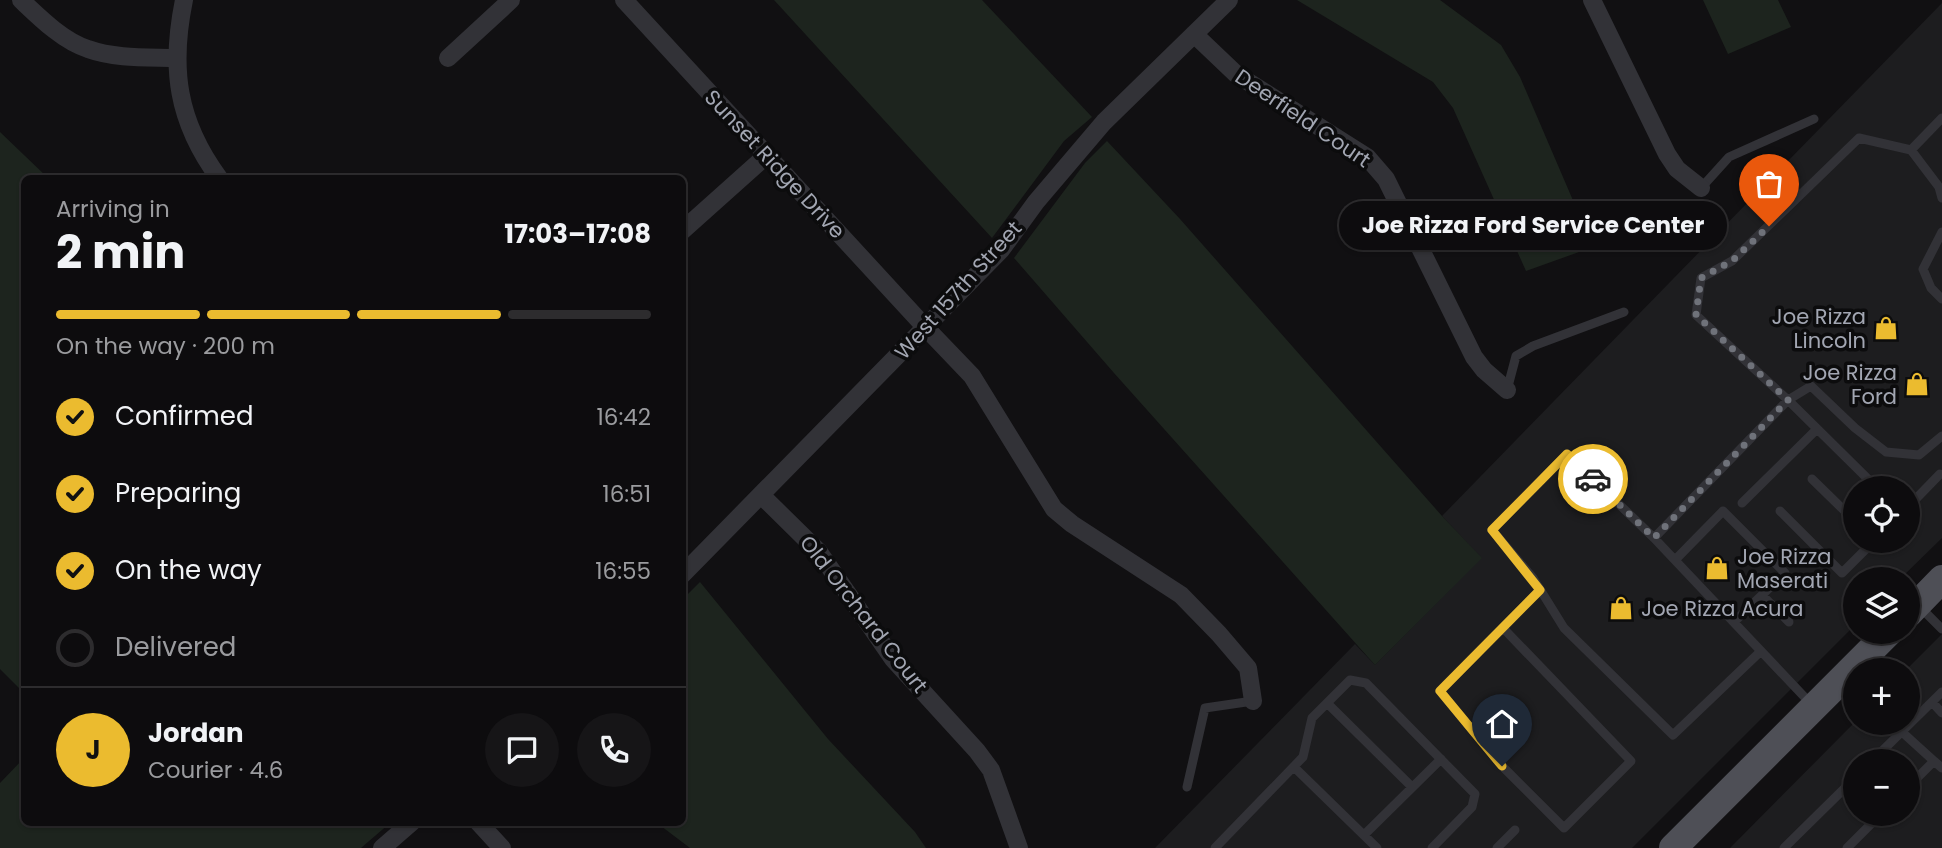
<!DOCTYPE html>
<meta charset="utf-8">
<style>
:root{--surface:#0d0c0e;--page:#161517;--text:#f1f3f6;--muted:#9a9b9e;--line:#2d2c2e;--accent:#ebbb2f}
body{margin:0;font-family:Poppins,sans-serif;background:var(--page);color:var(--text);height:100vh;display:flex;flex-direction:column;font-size:26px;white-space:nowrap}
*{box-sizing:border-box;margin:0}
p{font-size:23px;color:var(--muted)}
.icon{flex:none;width:38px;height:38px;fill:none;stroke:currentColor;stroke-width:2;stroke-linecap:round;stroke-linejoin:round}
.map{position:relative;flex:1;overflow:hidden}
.details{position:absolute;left:21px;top:175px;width:665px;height:651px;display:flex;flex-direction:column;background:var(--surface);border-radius:10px;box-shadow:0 2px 5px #0004,0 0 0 2px var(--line)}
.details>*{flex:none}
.tools{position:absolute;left:1843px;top:476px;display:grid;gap:14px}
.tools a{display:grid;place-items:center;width:77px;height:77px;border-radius:50%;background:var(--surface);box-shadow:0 2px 5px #0004,0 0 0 2px var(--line);font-size:35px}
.pin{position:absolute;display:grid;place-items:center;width:60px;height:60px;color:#fff;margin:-72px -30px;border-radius:50% 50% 50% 0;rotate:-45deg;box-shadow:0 0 7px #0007}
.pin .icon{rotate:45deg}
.courier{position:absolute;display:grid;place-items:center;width:70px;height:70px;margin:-35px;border:5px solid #ebbb2f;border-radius:50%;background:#fff;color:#222;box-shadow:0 2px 9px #0007}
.bubble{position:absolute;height:49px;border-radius:24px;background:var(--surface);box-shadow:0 2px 5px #0004,0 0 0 2px var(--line);font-size:23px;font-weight:700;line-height:49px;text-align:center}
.headline em{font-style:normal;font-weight:700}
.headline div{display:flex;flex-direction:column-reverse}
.headline{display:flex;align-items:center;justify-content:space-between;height:119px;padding:0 35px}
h1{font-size:46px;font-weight:700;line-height:52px}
.bar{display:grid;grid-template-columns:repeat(4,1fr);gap:10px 7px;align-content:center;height:84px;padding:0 35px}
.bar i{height:9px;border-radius:5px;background:var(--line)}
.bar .on{background:var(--accent)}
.bar p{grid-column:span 4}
.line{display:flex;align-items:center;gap:18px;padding:0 35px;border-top:2px solid var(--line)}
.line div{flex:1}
.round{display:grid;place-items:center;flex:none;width:74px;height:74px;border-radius:37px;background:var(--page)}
ol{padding:0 35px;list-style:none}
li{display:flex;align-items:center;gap:21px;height:77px}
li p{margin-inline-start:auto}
li .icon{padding:7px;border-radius:50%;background:var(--accent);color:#111;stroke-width:4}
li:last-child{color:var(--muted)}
li i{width:38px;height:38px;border:4px solid var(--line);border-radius:50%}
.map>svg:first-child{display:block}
.built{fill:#1d1d1f;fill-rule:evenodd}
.green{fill:#1d241e}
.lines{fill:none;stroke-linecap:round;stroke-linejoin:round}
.service{stroke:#323237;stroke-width:9}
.minor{stroke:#323237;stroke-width:18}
.primary{stroke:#4e4f56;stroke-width:28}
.done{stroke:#6f727a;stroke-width:7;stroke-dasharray:0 12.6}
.route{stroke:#ebbb2f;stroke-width:9}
.labels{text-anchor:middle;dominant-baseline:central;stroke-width:7;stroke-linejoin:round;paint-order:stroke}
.street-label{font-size:21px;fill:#a2a6b2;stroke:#0c0c0d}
.poi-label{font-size:21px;fill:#a2a6b2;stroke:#0c0c0d;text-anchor:end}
</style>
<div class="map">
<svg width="1942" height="848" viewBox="0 0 1942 848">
<rect width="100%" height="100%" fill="#111012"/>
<!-- built -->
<path class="built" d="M1942,3V538L1900,579H1855V625L1632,848H1155L1355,644L1375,665L1481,558L1442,516ZM1855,488H1908V541H1855Z
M1942,634V848H1730L1855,722L1908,723L1906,670ZM1855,761H1908V814H1855Z"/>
<!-- green -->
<path class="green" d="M774,0H982L1092,117L1064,141L992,238Z
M1297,0H1440L1501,45L1520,77L1593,247L1526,271L1453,108L1433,82Z
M1703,0H1778L1791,27L1728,54Z
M0,132L48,178H24V693L0,669Z
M1107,141L1180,219L1442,516L1482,558L1375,665L1114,373L1014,258L1085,163Z
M700,582L828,739L915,832L926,848H690L657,823L682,822L683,599Z
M24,758V822L390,823L361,848H0V783Z"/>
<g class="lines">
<!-- service -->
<path class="service" d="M1911,150L1939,187L1942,198
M1701,188L1729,157L1814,119
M1942,232L1923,269L1931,288L1942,299
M1507,390L1516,356L1533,346L1624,312
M1812,479L1855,521
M1877,488L1788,400L1811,386L1855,428L1886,452L1919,455L1942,436
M1742,503L1817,429
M1908,507L1940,474
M1780,511L1842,573L1874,541
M1654,538L1567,454L1492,530L1533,578L1564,628L1673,735L1761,651
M1675,560L1723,511L1785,573L1762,595
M1921,608L1942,629
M1734,622L1762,595L1789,622
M1503,628L1631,761L1564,828L1502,766L1440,691L1540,590
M1932,702L1942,713
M1327,703L1412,787
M1813,706L1654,538L1788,400L1696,315L1701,278L1732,261L1859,138L1911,150L1942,118
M1902,732L1934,761L1908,787
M1872,761L1942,692
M1934,761L1942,768
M1294,767L1377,848
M1187,787L1205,708L1253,701
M1364,835L1441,759
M1215,848L1303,757L1312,718L1350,680L1366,683L1475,794L1472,807L1432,848
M1497,848L1515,830
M1784,848L1855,778
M1847,848L1881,814"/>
<!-- minor -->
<path class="minor" d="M21,0C40,18 63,41 88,49C116,59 148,57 177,58
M184,0C170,68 177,121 219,178
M624,0L926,328L972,376L1054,509L1072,524L1181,595L1219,634L1248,668L1253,701
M1592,0L1667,154L1677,169L1701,188
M1194,34L1236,74L1367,157L1386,179L1474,357L1484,370L1507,390
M448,58L511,0
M682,231L767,155
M761,495L819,552L893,659L977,751L991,770L1019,848
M682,575L1001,250L1036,202L1104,122L1229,0
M478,822L502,848
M382,848L412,822"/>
<!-- primary -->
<path class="primary" d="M1908,614L1942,579
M1673,848L1889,632"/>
</g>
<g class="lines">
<!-- done -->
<path class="done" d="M1593,479L1654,538L1788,400L1696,315L1701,278L1732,261L1769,226"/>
<!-- route -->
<path class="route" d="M1502,766L1440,691L1540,590L1492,530L1567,454L1593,479"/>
</g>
<!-- icons -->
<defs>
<g id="shop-bare" transform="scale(1.89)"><path d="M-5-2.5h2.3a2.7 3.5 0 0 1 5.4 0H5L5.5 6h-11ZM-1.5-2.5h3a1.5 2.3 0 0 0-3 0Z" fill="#ebbb2f" stroke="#0c0c0d" stroke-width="2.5" paint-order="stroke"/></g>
</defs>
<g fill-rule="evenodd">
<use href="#shop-bare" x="1886" y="328"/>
<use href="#shop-bare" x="1917" y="384"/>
<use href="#shop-bare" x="1717" y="568"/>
<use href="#shop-bare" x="1621" y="608"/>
</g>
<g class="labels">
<!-- street labels -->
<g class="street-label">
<text transform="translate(1303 118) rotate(34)">Deerfield Court</text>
<text transform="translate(775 164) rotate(47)">Sunset Ridge Drive</text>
<text transform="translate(958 290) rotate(-48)">West 157th Street</text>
<text transform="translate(864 614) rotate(52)">Old Orchard Court</text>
</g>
<!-- poi labels -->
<g class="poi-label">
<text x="1866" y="316">Joe Rizza<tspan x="1866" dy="24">Lincoln</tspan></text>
<text x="1897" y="372">Joe Rizza<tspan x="1897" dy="24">Ford</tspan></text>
<text x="1737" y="556" text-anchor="start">Joe Rizza<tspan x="1737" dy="24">Maserati</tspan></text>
<text x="1641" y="608" text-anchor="start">Joe Rizza Acura</text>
</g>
</g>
</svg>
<div class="tools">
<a><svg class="icon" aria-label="locate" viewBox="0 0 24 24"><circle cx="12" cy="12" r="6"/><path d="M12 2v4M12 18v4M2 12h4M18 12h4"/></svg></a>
<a><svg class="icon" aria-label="layers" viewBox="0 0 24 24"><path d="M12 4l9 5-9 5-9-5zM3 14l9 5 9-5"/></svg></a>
<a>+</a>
<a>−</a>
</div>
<div class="pin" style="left:1769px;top:226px;background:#ea580c"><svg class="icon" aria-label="bag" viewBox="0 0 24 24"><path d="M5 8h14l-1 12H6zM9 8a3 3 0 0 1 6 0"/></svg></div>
<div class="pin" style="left:1502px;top:766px;background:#1f2937"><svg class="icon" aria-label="home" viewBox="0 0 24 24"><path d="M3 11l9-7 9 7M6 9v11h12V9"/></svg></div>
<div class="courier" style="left:1593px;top:479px"><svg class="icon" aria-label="car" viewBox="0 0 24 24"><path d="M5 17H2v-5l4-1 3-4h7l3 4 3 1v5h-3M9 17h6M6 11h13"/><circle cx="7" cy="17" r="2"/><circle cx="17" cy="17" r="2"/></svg></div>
<div class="bubble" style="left:1339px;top:201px;width:388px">Joe Rizza Ford Service Center</div>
<section class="details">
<div class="headline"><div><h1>2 min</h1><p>Arriving in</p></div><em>17:03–17:08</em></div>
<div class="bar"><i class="on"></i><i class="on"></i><i class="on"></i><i></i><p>On the way · 200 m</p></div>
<ol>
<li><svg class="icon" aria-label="check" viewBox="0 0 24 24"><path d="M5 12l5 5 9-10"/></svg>Confirmed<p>16:42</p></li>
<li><svg class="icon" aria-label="check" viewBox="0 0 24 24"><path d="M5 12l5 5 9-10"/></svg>Preparing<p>16:51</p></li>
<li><svg class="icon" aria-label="check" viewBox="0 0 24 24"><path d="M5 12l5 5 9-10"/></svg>On the way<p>16:55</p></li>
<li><i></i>Delivered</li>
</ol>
<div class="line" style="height:126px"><b class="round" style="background:var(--accent);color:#111">J</b><div><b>Jordan</b><p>Courier · 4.6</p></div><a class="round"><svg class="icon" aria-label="chat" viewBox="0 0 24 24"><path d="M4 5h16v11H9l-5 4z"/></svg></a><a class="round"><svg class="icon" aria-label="phone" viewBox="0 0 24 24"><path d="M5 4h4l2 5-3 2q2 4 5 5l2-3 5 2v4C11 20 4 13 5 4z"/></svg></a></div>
</section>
</div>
